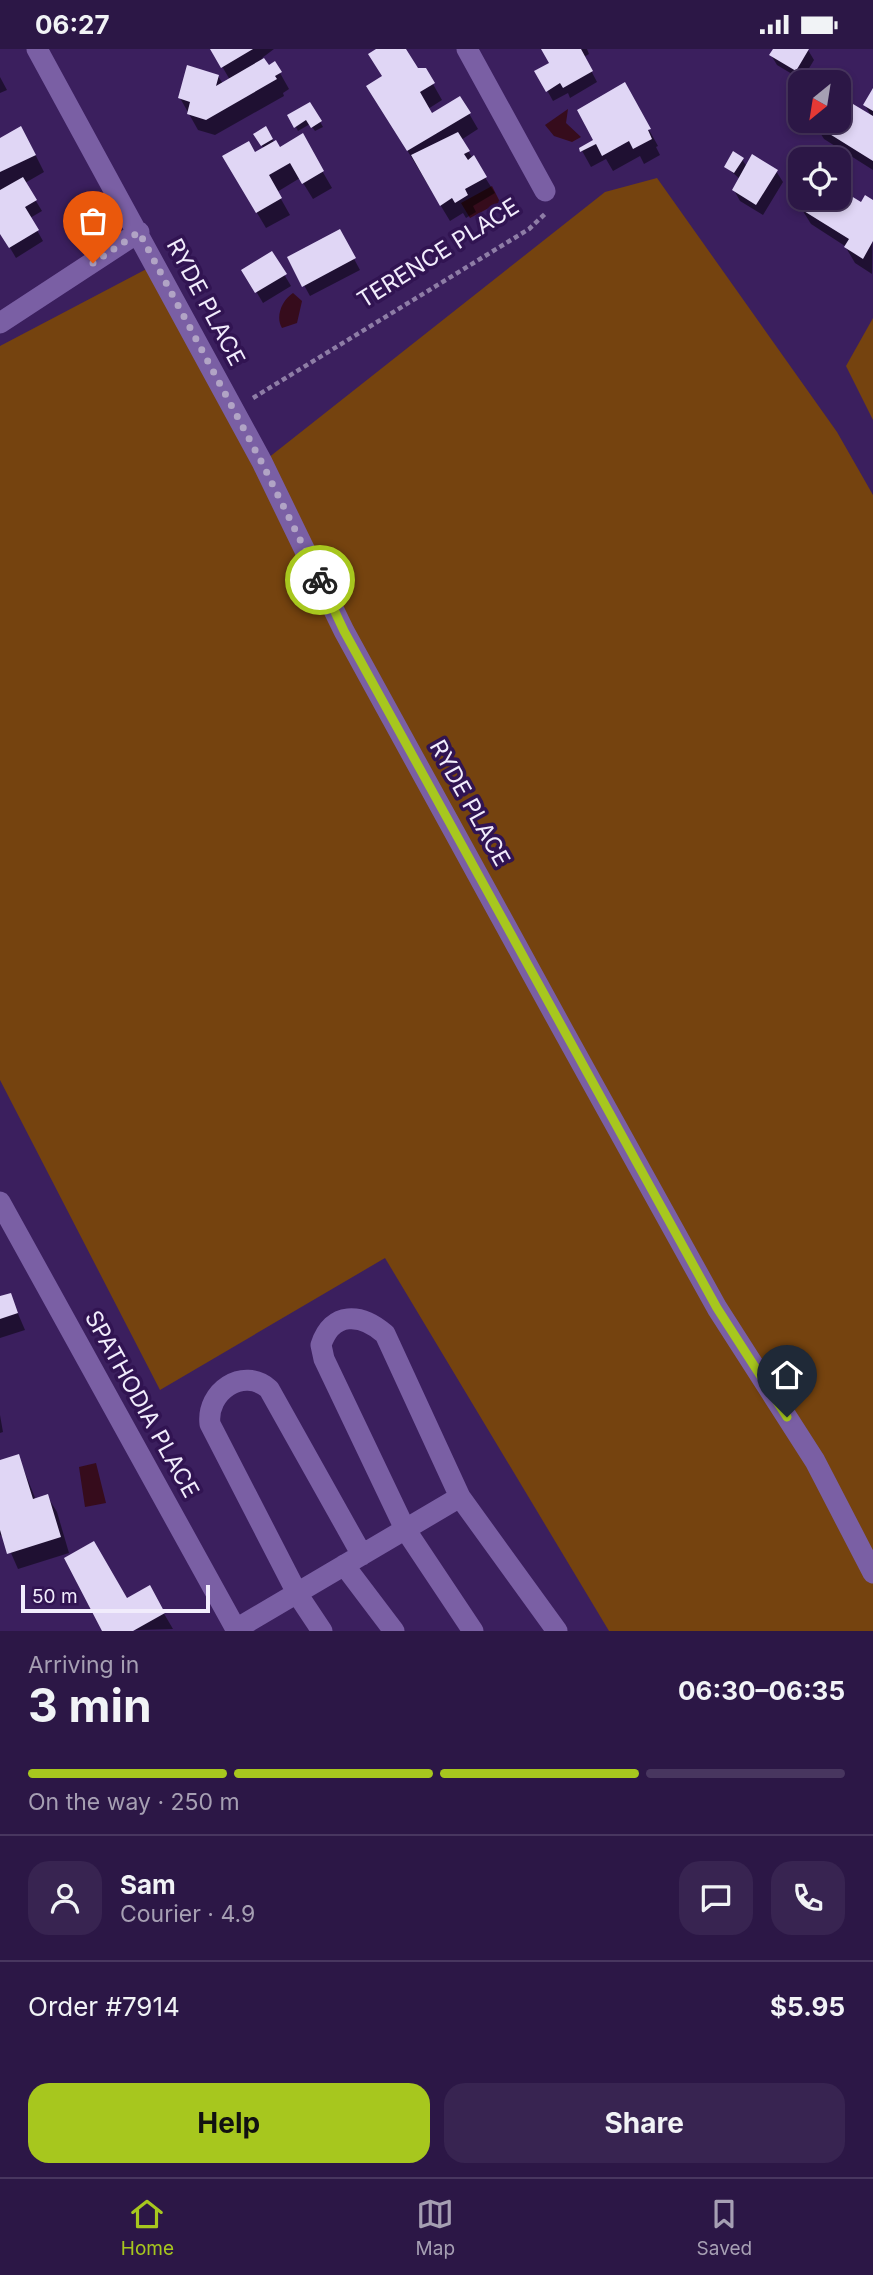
<!DOCTYPE html>
<meta charset="utf-8">
<style>
:root{--surface:#2c1746;--page:#382451;--text:#f1f3f6;--muted:#a69fb3;--line:#48365f;--accent:#a7c71e}
body{margin:0;font-family:Inter,sans-serif;background:var(--page);color:var(--text);height:100vh;display:flex;flex-direction:column;font-size:26px;white-space:nowrap}
*{box-sizing:border-box;margin:0}
p{font-size:23px;color:var(--muted)}
.icon{flex:none;width:38px;height:38px;fill:none;stroke:currentColor;stroke-width:2;stroke-linecap:round;stroke-linejoin:round}
.map{position:relative;height:1582px;overflow:hidden}
.details{display:flex;flex-direction:column;background:var(--surface);flex:1}
.details>*{flex:none}
.needle{width:46px;rotate:210deg}
.tools{position:absolute;left:788px;top:21px;display:grid;gap:14px}
.tools a{display:grid;place-items:center;width:63px;height:63px;border-radius:14px;background:var(--surface);box-shadow:0 4px 10px #0003,0 0 0 2px var(--line);font-size:35px}
.scale{position:absolute;left:21px;bottom:18px;width:189px;box-sizing:border-box;padding-left:7px;border:4px solid #f1ecfc;border-top:0;font-size:19px;line-height:24px;white-space:nowrap;color:#f1ecfc;-webkit-text-stroke:5px #311452;paint-order:stroke}
.pin{position:absolute;display:grid;place-items:center;width:60px;height:60px;color:#fff;margin:-72px -30px;border-radius:50% 50% 50% 0;rotate:-45deg;box-shadow:0 0 7px #0007}
.pin .icon{rotate:45deg}
.courier{position:absolute;display:grid;place-items:center;width:70px;height:70px;margin:-35px;border:5px solid #a7c71e;border-radius:50%;background:#fff;color:#222;box-shadow:0 2px 9px #0007}
.overview em{font-style:normal;font-weight:700}
.overview div{display:flex;flex-direction:column-reverse}
.overview{display:flex;align-items:center;justify-content:space-between;height:119px;padding:0 28px}
h1{font-size:46px;font-weight:700;line-height:52px}
.bar{display:grid;grid-template-columns:repeat(4,1fr);gap:10px 7px;align-content:center;height:84px;padding:0 28px}
.bar i{height:9px;border-radius:5px;background:var(--line)}
.bar .current{background:var(--accent)}
.bar p{grid-column:span 4}
.line{display:flex;align-items:center;gap:18px;padding:0 28px;border-top:2px solid var(--line)}
.line div{flex:1}
.round{display:grid;place-items:center;flex:none;width:74px;height:74px;border-radius:21px;background:var(--page)}
.primary-button{display:flex;gap:14px;margin-top:auto;padding:14px 28px}
.primary-button a{flex:1;height:80px;border-radius:21px;background:var(--accent);color:#111;font-size:28px;font-weight:700;line-height:80px;text-align:center}
.primary-button a+a{background:var(--page);color:var(--text)}
.status{display:flex;justify-content:space-between;align-items:center;height:49px;padding:0 35px;background:var(--surface);direction:ltr}
.status svg{height:19px;fill:currentColor}
.tabs{display:flex;justify-content:space-around;align-items:center;height:98px;border-top:2px solid var(--line);background:var(--surface);font-size:19px;color:var(--muted)}
.tabs a{display:grid;justify-items:center;gap:4px}
.tabs .current{color:var(--accent)}
.map>svg:first-child{display:block}
.green{fill:#75430f}
.water{fill:#360c1c}
.shadow{fill:#0007}
.building{fill:#e0d6f5}
.lines{fill:none;stroke-linecap:round;stroke-linejoin:round}
.path{stroke:#8e7da6;stroke-width:4.5;stroke-dasharray:5 3.5;stroke-linecap:butt}
.minor{stroke:#7a5fa4;stroke-width:21}
.done{stroke:#b1a4c5;stroke-width:7;stroke-dasharray:0 12.6}
.route{stroke:#a7c71e;stroke-width:9}
.labels{text-anchor:middle;dominant-baseline:central;stroke-width:7;stroke-linejoin:round;paint-order:stroke}
.street-label{font-size:23px;fill:#f1ecfc;stroke:#311452}
</style>
<div class="status"><b>06:27</b><svg viewBox="0 0 49 12"><path d="M0 12V9h3v3zM5 12V6h3v6zM10 12V3h3v9zM15 12V0h3v12zM26 1h20v11H26zM47 4h2v5h-2z"/></svg></div>
<div class="map">
<svg width="873" height="1582" viewBox="0 0 873 1582">
<rect width="100%" height="100%" fill="#3b1f5e"/>
<!-- green -->
<path class="green" d="M657,129L837,383L873,446V1582H609L385,1209L160,1341L0,1031V297L156,215L263,413L605,143Z
M873,269V371L846,317Z"/>
<!-- water -->
<path class="water" d="M568,60L566,74L581,88L572,93L554,87L545,76Z
M492,137L500,153L470,169L461,154Z
M293,244L302,252L297,274L282,279C275,268 282,251 293,244Z
M96,1414L106,1454L85,1458L79,1418Z"/>
<!-- shadow -->
<path class="shadow" d="M212,0H274L262,9L268,18L275,15L289,40L283,44L284,47L215,86L198,81L180,49L218,27L223,35L230,31Z
M379,0H404L417,21H425L442,51L428,60L432,66L460,49L478,80L461,91L495,144L473,157L476,163L466,169L463,164L450,172L378,53L384,28Z
M543,0H587L589,5L584,8L597,33L570,49L568,44L553,52L537,23L552,15Z
M775,0L808,1L814,11L802,31L777,16L771,6Z
M0,28L7,41L0,44Z
M624,36L658,97L656,98L660,106L644,115L640,107L613,122L606,110L591,118L581,100L595,92Z
M873,43V121L824,90L814,74L872,69L865,56Z
M310,55L323,78L315,82L310,75L298,82L290,67Z
M265,80L279,100L302,87L332,139L313,150L300,129L277,143L290,166L266,179L224,108L255,105L264,100L256,86Z
M0,91L30,95L44,123L25,134L42,162L30,169L43,192L16,209L0,182Z
M742,110L747,118L776,122L783,133L763,166L740,152L734,141L740,130L726,118Z
M807,149H838L862,155L873,153L872,225L855,214L845,197L811,175L801,159Z
M339,182L360,221L310,247L289,209Z
M272,205L291,237L263,254L244,222Z
M10,1246L25,1281L0,1289V1249Z
M0,1366L3,1383L0,1384Z
M18,1407L36,1451L47,1447L57,1463L69,1504L18,1520L4,1488L0,1486V1412Z
M149,1539L173,1580L104,1582L127,1552Z"/>
<!-- building -->
<path class="building" d="M210,0H253L221,19Z
M376,0H406L418,19H426L435,34L420,43L432,64L460,47L471,64L407,102L366,37L382,27L368,5Z
M541,0H581L593,22L563,39L560,34L546,43L534,22L549,14Z
M773,0H809L796,22L769,6Z
M264,9L269,16L275,12L282,23L275,27L277,30L206,71L187,65L190,53L178,49L187,16L219,26L216,37Z
M625,33L651,80L648,81L652,90L633,100L629,92L602,107L596,95L580,103L579,99L593,91L577,61Z
M873,39V62L863,56Z
M838,46L873,67V112L812,74L838,72Z
M310,53L322,72L311,79L306,71L294,79L287,66Z
M21,77L36,106L0,123V89Z
M266,77L273,90L261,97L253,85Z
M458,83L470,102L464,105L468,111L474,106L487,128L465,140L468,146L455,154L452,149L440,157L411,106Z
M303,84L324,122L302,135L290,114L269,126L282,149L256,164L222,107L249,92L255,103L276,91L280,98Z
M733,102L744,109L734,124L724,118Z
M752,105L778,121L756,156L732,141Z
M23,128L37,151L25,158L39,181L9,199L0,185V141Z
M838,139L861,153L865,146L873,151V192L863,210L844,198L849,190L799,159L805,149H838Z
M340,180L356,209L302,238L287,208Z
M272,202L287,225L255,244L241,221Z
M11,1244L18,1264L0,1270V1247Z
M19,1405L33,1450L48,1445L61,1488L7,1505L0,1481V1411Z
M94,1492L127,1549L150,1536L165,1564L133,1582H102L64,1509Z"/>
<g class="lines">
<!-- path -->
<path class="path" d="M253,349L529,180L547,163"/>
<!-- minor -->
<path class="minor" d="M37,0L262,413L344,582L564,983L717,1259L815,1412L873,1524
M467,0L545,142
M0,274L139,183
M0,1153L237,1582
M460,1448L385,1285C361,1264 332,1262 321,1296L324,1310L405,1480L473,1582
M344,1516L394,1582
M236,1580L460,1448L557,1582
M322,1582L298,1546L210,1375C206,1343 243,1317 269,1340L362,1506"/>
</g>
<g class="lines">
<!-- done -->
<path class="done" d="M93,214L139,183L262,414L320,531"/>
<!-- route -->
<path class="route" d="M320,531L344,582L717,1259L787,1368"/>
</g>
<g class="labels">
<!-- street labels -->
<g class="street-label">
<text transform="translate(438 204) rotate(-32)">TERENCE PLACE</text>
<text transform="translate(206 253) rotate(62)">RYDE PLACE</text>
<text transform="translate(470 754) rotate(61)">RYDE PLACE</text>
<text transform="translate(142 1355) rotate(61)">SPATHODIA PLACE</text>
</g>
</g>
</svg>
<div class="tools">
<a><svg class="needle" viewBox="-14 -14 28 28"><path d="M0-13l5 13h-10z" fill="#e53935"/><path d="M0 13l5-13h-10z" fill="#a69fb3"/></svg></a>
<a><svg class="icon" aria-label="locate" viewBox="0 0 24 24"><circle cx="12" cy="12" r="6"/><path d="M12 2v4M12 18v4M2 12h4M18 12h4"/></svg></a>
</div>
<div class="scale">50 m</div>
<div class="pin" style="left:93px;top:214px;background:#ea580c"><svg class="icon" aria-label="bag" viewBox="0 0 24 24"><path d="M5 8h14l-1 12H6zM9 8a3 3 0 0 1 6 0"/></svg></div>
<div class="pin" style="left:787px;top:1368px;background:#1f2937"><svg class="icon" aria-label="home" viewBox="0 0 24 24"><path d="M3 11l9-7 9 7M6 9v11h12V9"/></svg></div>
<div class="courier" style="left:320px;top:531px"><svg class="icon" aria-label="bike" viewBox="0 0 24 24"><circle cx="6" cy="16" r="4"/><circle cx="18" cy="16" r="4"/><path d="M6 16l4-8h5l3 8M10 8l3 8H6M13 5h3"/></svg></div>
</div>
<section class="details">
<div class="overview"><div><h1>3 min</h1><p>Arriving in</p></div><em>06:30–06:35</em></div>
<div class="bar"><i class="current"></i><i class="current"></i><i class="current"></i><i></i><p>On the way · 250 m</p></div>
<div class="line" style="height:126px"><a class="round"><svg class="icon" aria-label="person" viewBox="0 0 24 24"><circle cx="12" cy="8" r="4"/><path d="M4 21q1-7 8-7t8 7"/></svg></a><div><b>Sam</b><p>Courier · 4.9</p></div><a class="round"><svg class="icon" aria-label="chat" viewBox="0 0 24 24"><path d="M4 5h16v11H9l-5 4z"/></svg></a><a class="round"><svg class="icon" aria-label="phone" viewBox="0 0 24 24"><path d="M5 4h4l2 5-3 2q2 4 5 5l2-3 5 2v4C11 20 4 13 5 4z"/></svg></a></div>
<div class="line" style="height:91px"><div>Order #7914</div><b>$5.95</b></div>
<div class="primary-button"><a>Help</a><a>Share</a></div>
</section>
<nav class="tabs">
<a class="current"><svg class="icon" aria-label="home" viewBox="0 0 24 24"><path d="M3 11l9-7 9 7M6 9v11h12V9"/></svg>Home</a>
<a><svg class="icon" aria-label="map" viewBox="0 0 24 24"><path d="M3 6l6-2 6 2 6-2v14l-6 2-6-2-6 2zM9 4v14M15 6v14"/></svg>Map</a>
<a><svg class="icon" aria-label="saved" viewBox="0 0 24 24"><path d="M7 4h10v16l-5-4-5 4z"/></svg>Saved</a>
</nav>
